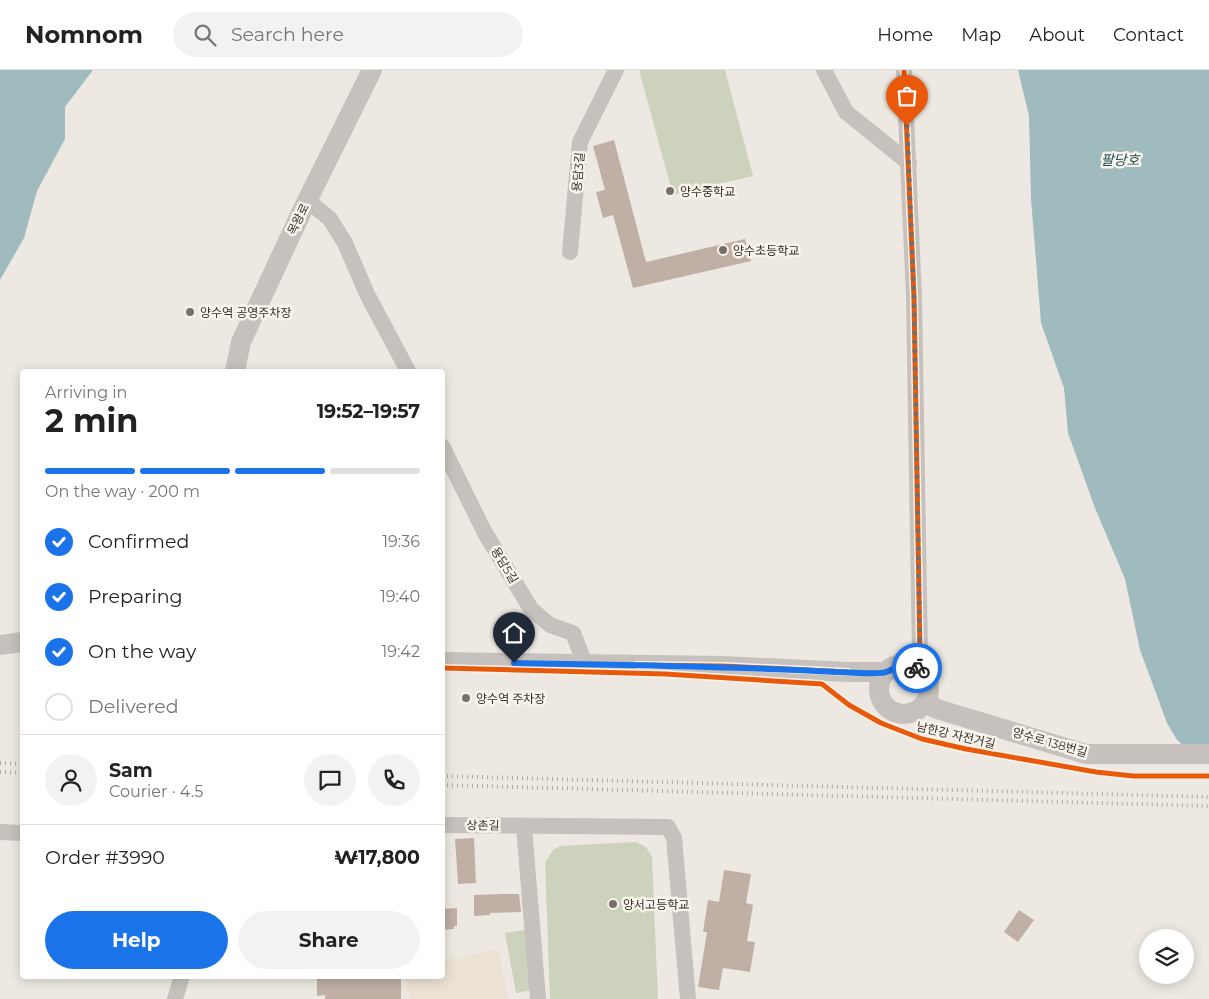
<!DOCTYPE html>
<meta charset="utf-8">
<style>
:root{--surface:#fff;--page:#f2f2f2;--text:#222;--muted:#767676;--line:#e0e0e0;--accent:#1a73e8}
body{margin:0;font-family:Montserrat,"Noto Sans KR",sans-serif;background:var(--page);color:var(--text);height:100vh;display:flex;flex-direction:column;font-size:19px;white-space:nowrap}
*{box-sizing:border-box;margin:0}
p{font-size:16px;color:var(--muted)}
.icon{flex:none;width:28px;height:28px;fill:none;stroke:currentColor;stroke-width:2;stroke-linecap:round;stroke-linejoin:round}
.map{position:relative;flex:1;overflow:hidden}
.details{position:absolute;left:20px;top:299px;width:425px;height:610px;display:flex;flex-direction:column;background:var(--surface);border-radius:5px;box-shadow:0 2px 12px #0003}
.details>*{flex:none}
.controls{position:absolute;left:1139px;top:859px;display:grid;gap:10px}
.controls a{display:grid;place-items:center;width:55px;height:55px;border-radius:50%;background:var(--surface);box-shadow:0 2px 12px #0003;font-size:25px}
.pin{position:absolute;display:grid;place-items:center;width:42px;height:42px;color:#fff;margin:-51px -21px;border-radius:50% 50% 50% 0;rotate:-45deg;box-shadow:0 0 5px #0007}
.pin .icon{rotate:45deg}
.courier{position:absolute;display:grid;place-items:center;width:50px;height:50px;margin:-25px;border:4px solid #1a73e8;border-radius:50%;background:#fff;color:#222;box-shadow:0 1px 6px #0007}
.summary em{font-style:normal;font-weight:700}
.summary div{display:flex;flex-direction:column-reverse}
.summary{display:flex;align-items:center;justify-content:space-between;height:85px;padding:0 25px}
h1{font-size:32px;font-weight:700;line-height:38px}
.bar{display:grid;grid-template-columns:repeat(4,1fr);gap:8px 5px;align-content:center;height:60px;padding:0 25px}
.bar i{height:6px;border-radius:4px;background:var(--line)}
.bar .selected{background:var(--accent)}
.bar p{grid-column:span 4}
.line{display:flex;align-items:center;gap:12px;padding:0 25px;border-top:1px solid var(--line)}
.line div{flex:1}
.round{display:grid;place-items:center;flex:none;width:52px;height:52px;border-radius:26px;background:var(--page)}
ol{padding:0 25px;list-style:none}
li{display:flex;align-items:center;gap:15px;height:55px}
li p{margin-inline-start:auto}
li .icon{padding:5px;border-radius:50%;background:var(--accent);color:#fff;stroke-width:4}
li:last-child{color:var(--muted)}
li i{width:28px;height:28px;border:2px solid var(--line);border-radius:50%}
.primary-button{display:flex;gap:10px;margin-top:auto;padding:10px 25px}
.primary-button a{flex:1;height:58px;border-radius:30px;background:var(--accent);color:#fff;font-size:20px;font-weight:700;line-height:58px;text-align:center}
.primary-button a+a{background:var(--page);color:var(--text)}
header{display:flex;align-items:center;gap:30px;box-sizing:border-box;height:70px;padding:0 25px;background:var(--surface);border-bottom:1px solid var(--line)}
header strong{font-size:24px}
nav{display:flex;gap:28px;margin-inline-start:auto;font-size:18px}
.search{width:350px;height:45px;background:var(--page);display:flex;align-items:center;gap:12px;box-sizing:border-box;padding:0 18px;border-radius:28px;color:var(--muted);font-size:19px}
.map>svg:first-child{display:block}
.green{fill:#cdd2bd}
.plaza{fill:#ebe2d3}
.water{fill:#a0bbbd}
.building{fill:#c0afa5}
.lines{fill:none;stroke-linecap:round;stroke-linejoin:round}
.minor{stroke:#c6c1bc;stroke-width:16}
.tertiary{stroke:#c6c1bc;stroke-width:20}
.rail{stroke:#aeaaa6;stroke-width:4;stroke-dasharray:1 4;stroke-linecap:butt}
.cycleway-casing{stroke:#f9f4eb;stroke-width:8}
.cycleway{stroke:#e8590c;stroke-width:5}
.done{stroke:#77706a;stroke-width:5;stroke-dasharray:0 9}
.route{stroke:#1a73e8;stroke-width:6}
.poi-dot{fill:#77706a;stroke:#f9f4eb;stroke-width:2}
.labels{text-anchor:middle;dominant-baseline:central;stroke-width:5;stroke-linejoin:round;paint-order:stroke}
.street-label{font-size:12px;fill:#372f2a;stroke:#f9f4eb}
.poi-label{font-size:12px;fill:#372f2a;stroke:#f9f4eb;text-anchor:start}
.water-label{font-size:14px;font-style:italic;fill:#214f57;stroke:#f9f4eb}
</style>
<header>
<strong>Nomnom</strong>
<div class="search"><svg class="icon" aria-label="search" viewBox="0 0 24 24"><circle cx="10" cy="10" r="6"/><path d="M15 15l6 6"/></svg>Search here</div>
<nav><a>Home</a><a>Map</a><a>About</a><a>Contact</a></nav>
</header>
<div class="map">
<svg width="1209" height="929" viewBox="0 0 1209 929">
<rect width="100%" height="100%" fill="#ede9e2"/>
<!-- green -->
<path class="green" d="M639,0H725L753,106L673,125Z
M636,772L646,777L652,787L658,929H550L545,793L553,780L560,776Z
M525,860L532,920L516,923L505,863Z"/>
<!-- plaza -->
<path class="plaza" d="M498,879L508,929H410L405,906H442L443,891Z"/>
<!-- water -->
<path class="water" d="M0,0H93L65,37V69L37,121L24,168L0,210Z
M1018,0H1209V690L1187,679L1177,670L1167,653L1140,580L1125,509L1095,438L1068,363L1064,318L1041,253L1031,129L1029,46Z"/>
<!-- building -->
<path class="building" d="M614,70L646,192L745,169L751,191L633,218L613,145L603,148L596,122L605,120L593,76Z
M474,768L476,813L458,814L455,769Z
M724,800L751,804L746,833L753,835L747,871L755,872L750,902L723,898L719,920L698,917L707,862H703L708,830L719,832Z
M502,824H519L521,842L490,843V845L474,846V825Z
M457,838V856H454V859L442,860V839Z
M1019,840L1034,850L1018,872L1004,862Z
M317,906H401V929H325V925L317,926Z"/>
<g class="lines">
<!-- minor -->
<path class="minor" d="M824,0L846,42L909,93
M904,0L914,227L920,586L917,598
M307,130L330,149L345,173L367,224L408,301
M570,182L580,72L616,0
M442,376L485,463L531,539L550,555L573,563L585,594
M442,755L668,757L674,768L688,929
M524,756L538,929
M0,762L22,763
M175,929L182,906"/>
<!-- tertiary -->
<path class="tertiary" d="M235,301L241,272L302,141L372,0
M0,575L22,572
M442,592L723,596L848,602H887
M879 619a25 25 0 1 1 50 0a25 25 0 1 1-50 0Z
M925,632L937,639L1086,684H1209"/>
<!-- rail -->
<path class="rail" d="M0,693L22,694
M0,702L22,703
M442,706L1209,727
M442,715L1209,736"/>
<!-- cycleway casing -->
<g class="cycleway-casing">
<path id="cycleway" d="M904,0L914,227L920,586L917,598
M637,595L723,596L848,602
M442,598L665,604L822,614L849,635L881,653L922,669L966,679L1096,702L1133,706H1209"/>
</g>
<!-- cycleway -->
<use href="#cycleway" class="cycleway"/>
</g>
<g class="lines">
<!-- done -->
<path class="done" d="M907,56L914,228L920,586L917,598"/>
<!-- route -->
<path class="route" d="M514,593C621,595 729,596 837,602C846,602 879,605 886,602C897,598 904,590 917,598"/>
</g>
<!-- markers -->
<g class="poi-dot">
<circle cx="670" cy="121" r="5"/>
<circle cx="723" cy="180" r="5"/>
<circle cx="190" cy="242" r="5"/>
<circle cx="466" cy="628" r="5"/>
<circle cx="613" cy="834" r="5"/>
</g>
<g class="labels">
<!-- street labels -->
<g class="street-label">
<text transform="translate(578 102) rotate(-85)">용담3길</text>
<text transform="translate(298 149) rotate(-64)">목왕로</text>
<text transform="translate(505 495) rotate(59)">용담5길</text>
<text transform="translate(956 665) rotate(13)">남한강 자전거길</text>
<text transform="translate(1050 672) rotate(16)">양수로 138번길</text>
<text transform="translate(483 755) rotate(1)">상촌길</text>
</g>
<!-- poi labels -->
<g class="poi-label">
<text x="680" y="121">양수중학교</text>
<text x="733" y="180">양수초등학교</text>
<text x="200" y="242">양수역 공영주차장</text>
<text x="476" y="628">양수역 주차장</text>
<text x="623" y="834">양서고등학교</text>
</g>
<!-- water labels -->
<g class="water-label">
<text x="1120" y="90">팔당호</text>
</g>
</g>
</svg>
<div class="controls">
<a><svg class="icon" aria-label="layers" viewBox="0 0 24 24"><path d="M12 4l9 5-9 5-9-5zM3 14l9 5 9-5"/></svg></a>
</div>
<div class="pin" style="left:907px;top:56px;background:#ea580c"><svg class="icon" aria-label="bag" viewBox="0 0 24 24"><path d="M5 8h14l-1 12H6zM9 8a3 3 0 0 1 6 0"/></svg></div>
<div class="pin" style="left:514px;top:593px;background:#1f2937"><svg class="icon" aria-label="home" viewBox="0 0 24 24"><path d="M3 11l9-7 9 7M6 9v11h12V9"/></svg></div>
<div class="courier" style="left:917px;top:598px"><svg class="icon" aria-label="bike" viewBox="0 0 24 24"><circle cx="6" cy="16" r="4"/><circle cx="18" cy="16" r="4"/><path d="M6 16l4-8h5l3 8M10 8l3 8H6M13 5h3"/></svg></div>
<section class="details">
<div class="summary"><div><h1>2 min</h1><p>Arriving in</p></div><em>19:52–19:57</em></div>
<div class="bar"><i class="selected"></i><i class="selected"></i><i class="selected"></i><i></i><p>On the way · 200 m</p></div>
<ol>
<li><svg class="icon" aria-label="check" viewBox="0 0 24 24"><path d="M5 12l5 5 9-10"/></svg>Confirmed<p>19:36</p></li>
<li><svg class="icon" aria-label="check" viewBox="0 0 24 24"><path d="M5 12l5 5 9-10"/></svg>Preparing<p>19:40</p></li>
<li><svg class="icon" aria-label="check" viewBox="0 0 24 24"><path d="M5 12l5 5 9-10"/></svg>On the way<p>19:42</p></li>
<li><i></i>Delivered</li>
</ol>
<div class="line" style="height:90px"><a class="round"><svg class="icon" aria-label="person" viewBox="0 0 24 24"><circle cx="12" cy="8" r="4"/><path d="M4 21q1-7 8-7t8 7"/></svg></a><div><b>Sam</b><p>Courier · 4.5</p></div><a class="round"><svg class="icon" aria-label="chat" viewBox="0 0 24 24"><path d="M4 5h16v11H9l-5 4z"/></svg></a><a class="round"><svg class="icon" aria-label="phone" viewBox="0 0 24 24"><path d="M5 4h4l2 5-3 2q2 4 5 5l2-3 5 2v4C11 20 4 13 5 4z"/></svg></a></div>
<div class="line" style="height:65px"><div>Order #3990</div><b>₩17,800</b></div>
<div class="primary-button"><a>Help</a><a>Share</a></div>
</section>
</div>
